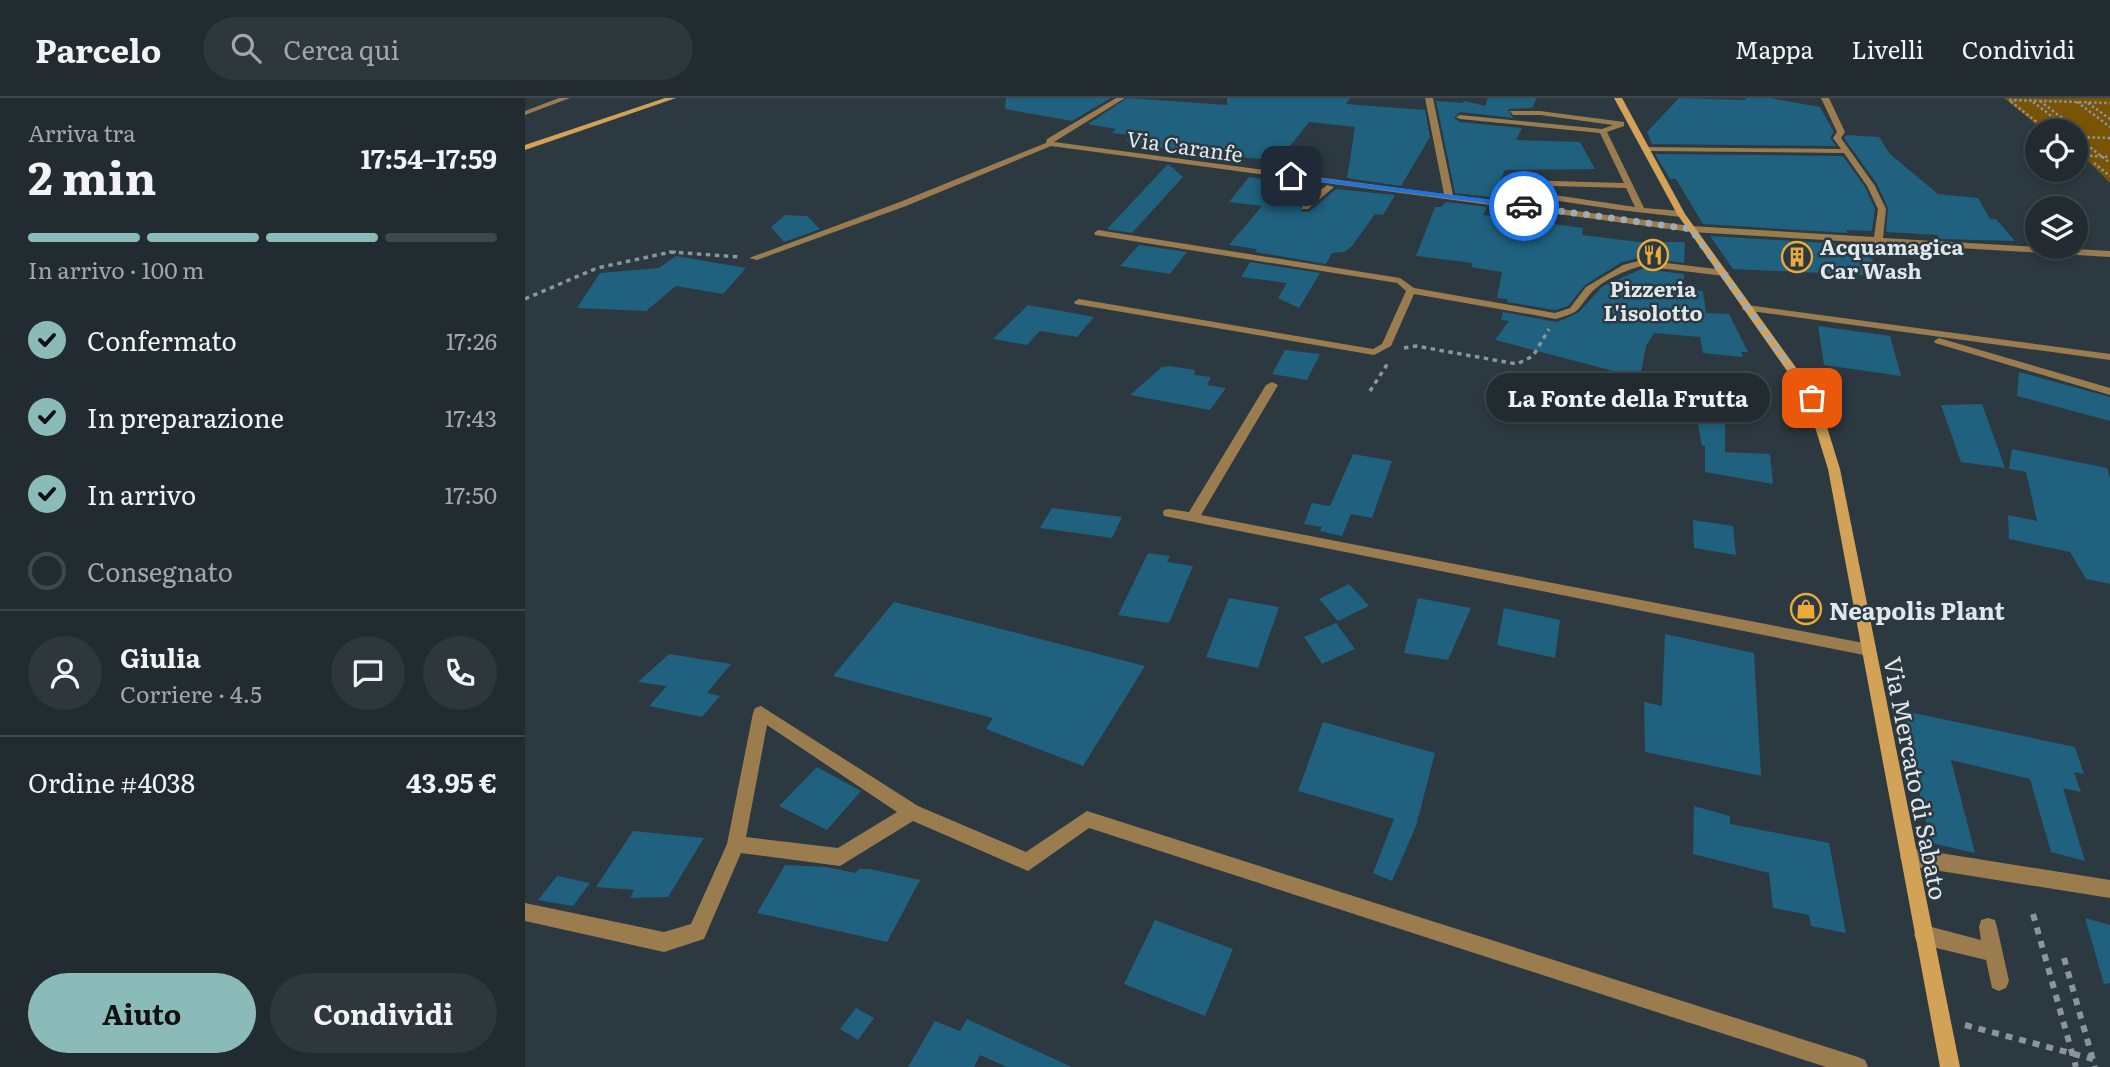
<!DOCTYPE html>
<html lang="it">
<meta charset="utf-8">
<style>
:root{--surface:#212b30;--page:#2d373c;--text:#f1f3f6;--muted:#a2a7ab;--line:#3e474c;--accent:#8bbbb9}
body{margin:0;font-family:Literata,serif;background:var(--page);color:var(--text);height:100vh;display:flex;flex-direction:column;font-size:26px;white-space:nowrap}
*{box-sizing:border-box;margin:0}
p{font-size:23px;color:var(--muted)}
.icon{flex:none;width:38px;height:38px;fill:none;stroke:currentColor;stroke-width:2;stroke-linecap:round;stroke-linejoin:round}
.map{position:relative;flex:1;overflow:hidden}
.details{display:flex;flex-direction:column;background:var(--surface);width:525px}
.details>*{flex:none}
.fabs{position:absolute;left:1500px;top:21px;display:grid;gap:14px}
.fabs a{display:grid;place-items:center;width:63px;height:63px;border-radius:50%;background:var(--surface);box-shadow:0 4px 10px #0003,0 0 0 2px var(--line);font-size:35px}
.pin{position:absolute;display:grid;place-items:center;width:60px;height:60px;color:#fff;margin:-30px;border-radius:14px;box-shadow:0 4px 10px #0006}
.courier{position:absolute;display:grid;place-items:center;width:70px;height:70px;margin:-35px;border:5px solid #1a73e8;border-radius:50%;background:#fff;color:#222;box-shadow:0 2px 9px #0007}
.bubble{position:absolute;height:49px;border-radius:24px;background:var(--surface);box-shadow:0 4px 10px #0003,0 0 0 2px var(--line);font-size:23px;font-weight:700;line-height:49px;text-align:center}
.head em{font-style:normal;font-weight:700}
.head div{display:flex;flex-direction:column-reverse}
.head{display:flex;align-items:center;justify-content:space-between;height:119px;padding:0 28px}
h1{font-size:46px;font-weight:700;line-height:52px}
.bar{display:grid;grid-template-columns:repeat(4,1fr);gap:10px 7px;align-content:center;height:84px;padding:0 28px}
.bar i{height:9px;border-radius:5px;background:var(--line)}
.bar .selected{background:var(--accent)}
.bar p{grid-column:span 4}
.line{display:flex;align-items:center;gap:18px;padding:0 28px;border-top:2px solid var(--line)}
.line div{flex:1}
.round{display:grid;place-items:center;flex:none;width:74px;height:74px;border-radius:37px;background:var(--page)}
ol{padding:0 28px;list-style:none}
li{display:flex;align-items:center;gap:21px;height:77px}
li p{margin-inline-start:auto}
li .icon{padding:7px;border-radius:50%;background:var(--accent);color:#111;stroke-width:4}
li:last-child{color:var(--muted)}
li i{width:38px;height:38px;border:4px solid var(--line);border-radius:50%}
.primary-button{display:flex;gap:14px;margin-top:auto;padding:14px 28px}
.primary-button a{flex:1;height:80px;border-radius:42px;background:var(--accent);color:#111;font-size:28px;font-weight:700;line-height:80px;text-align:center}
.primary-button a+a{background:var(--page);color:var(--text)}
header{display:flex;align-items:center;gap:42px;box-sizing:border-box;height:98px;padding:0 35px;background:var(--surface);border-bottom:2px solid var(--line)}
header strong{font-size:33px}
nav{display:flex;gap:38px;margin-inline-start:auto;font-size:24px}
.search{width:490px;height:63px;background:var(--page);display:flex;align-items:center;gap:18px;box-sizing:border-box;padding:0 24px;border-radius:38px;color:var(--muted);font-size:26px}
main{display:flex;flex:1;min-height:0}
.map>svg:first-child{display:block}
.green{fill:#795306}
.building{fill:#1f617e}
.lines{fill:none;stroke-linecap:round;stroke-linejoin:round}
.path-far2{stroke:#8b959b;stroke-width:2.5;stroke-dasharray:2.5 2.5;stroke-linecap:butt}
.path-far1{stroke:#8b959b;stroke-width:3.5;stroke-dasharray:4.5 4.5;stroke-linecap:butt}
.path{stroke:#8b959b;stroke-width:6;stroke-dasharray:7 7;stroke-linecap:butt}
.lane{fill:#9a7c4f;fill-rule:evenodd}
.street{fill:#9a7c4f;fill-rule:evenodd}
.secondary{fill:#d2a257;fill-rule:evenodd}
.route{fill:#1a73e8}
.done{stroke:#a1abb0;stroke-width:7;stroke-dasharray:0 12.6}
.labels{text-anchor:middle;dominant-baseline:central;stroke-width:5;stroke-linejoin:round;paint-order:stroke}
.far-street-label{font-size:21px;fill:#e0e8ed;stroke:#2c3940}
.far-poi-label{font-size:21px;font-weight:bold;fill:#e0e8ed;stroke:#2c3940;text-anchor:start}
.poi-label{font-size:24px;font-weight:bold;fill:#e0e8ed;stroke:#2c3940;text-anchor:start}
.street-label{font-size:24px;fill:#e0e8ed;stroke:#2c3940}
</style>
<header>
<strong>Parcelo</strong>
<div class="search"><svg class="icon" aria-label="search" viewBox="0 0 24 24"><circle cx="10" cy="10" r="6"/><path d="M15 15l6 6"/></svg>Cerca qui</div>
<nav><a>Mappa</a><a>Livelli</a><a>Condividi</a></nav>
</header>
<main>
<section class="details">
<div class="head"><div><h1>2 min</h1><p>Arriva tra</p></div><em>17:54–17:59</em></div>
<div class="bar"><i class="selected"></i><i class="selected"></i><i class="selected"></i><i></i><p>In arrivo · 100 m</p></div>
<ol>
<li><svg class="icon" aria-label="check" viewBox="0 0 24 24"><path d="M5 12l5 5 9-10"/></svg>Confermato<p>17:26</p></li>
<li><svg class="icon" aria-label="check" viewBox="0 0 24 24"><path d="M5 12l5 5 9-10"/></svg>In preparazione<p>17:43</p></li>
<li><svg class="icon" aria-label="check" viewBox="0 0 24 24"><path d="M5 12l5 5 9-10"/></svg>In arrivo<p>17:50</p></li>
<li><i></i>Consegnato</li>
</ol>
<div class="line" style="height:126px"><a class="round"><svg class="icon" aria-label="person" viewBox="0 0 24 24"><circle cx="12" cy="8" r="4"/><path d="M4 21q1-7 8-7t8 7"/></svg></a><div><b>Giulia</b><p>Corriere · 4.5</p></div><a class="round"><svg class="icon" aria-label="chat" viewBox="0 0 24 24"><path d="M4 5h16v11H9l-5 4z"/></svg></a><a class="round"><svg class="icon" aria-label="phone" viewBox="0 0 24 24"><path d="M5 4h4l2 5-3 2q2 4 5 5l2-3 5 2v4C11 20 4 13 5 4z"/></svg></a></div>
<div class="line" style="height:91px"><div>Ordine #4038</div><b>43.95 €</b></div>
<div class="primary-button"><a>Aiuto</a><a>Condividi</a></div>
</section>
<div class="map">
<svg width="1585" height="969" viewBox="0 0 1585 969">
<rect width="100%" height="100%" fill="#2c3940"/>
<!-- green -->
<path class="green" d="M1479,0H1585V85L1562,62L1551,60L1550,33H1519Z"/>
<!-- building -->
<path class="building" d="M481,0H586L547,23L480,11Z
M602,0L702,7V0H825L821,6L900,12L905,39L876,88L822,80L830,29L784,24L753,63L716,59L719,55L631,50V47L600,43L610,37L587,35L591,31L563,26Z
M963,0H1012L1007,10L983,11L988,20L935,14L929,20L935,24L997,30L991,42L1055,44L1070,71L980,72L967,99L930,95L911,3L937,5L940,3L960,8Z
M1154,0L1221,2L1220,0H1245L1295,9L1309,34L1305,40L1311,48L1127,46L1122,34Z
M1321,37L1354,39L1365,56L1413,96L1453,100L1465,121H1471L1490,143L1415,141L1412,137L1361,134L1363,110L1352,86L1319,40Z
M1130,56L1318,58L1340,89L1350,111L1347,133L1321,132L1323,135L1178,126L1151,81H1145Z
M643,66L658,79L607,135L582,131Z
M724,79L796,89L775,105L777,114L785,113L811,91L870,97L858,117L850,116L827,148L819,154L807,155L801,166L730,154L732,151L704,147L737,108L704,104Z
M921,104L962,109L958,117L1058,130L1057,137L1114,144H1160L1159,165L1117,159L1097,164L1060,187L1043,208L1030,212L982,204L983,201L972,200L977,174L946,169L948,165L891,158L910,109H916Z
M260,117L282,118L295,131L259,144L246,129Z
M1185,138L1334,147L1362,178L1208,171Z
M614,147L662,154L645,176L595,168Z
M151,158L221,170L198,196L151,188L121,213L52,210L75,175L134,170Z
M725,164L795,175L774,210L753,200L762,185L716,179Z
M1117,171L1159,176V191L1178,193L1181,215L1204,216L1223,254H1216L1218,259L1178,255L1175,239L1129,235L1121,248L1115,280L970,242L984,223L976,222L978,214L1031,224L1040,221L1054,214L1078,188Z
M503,207L564,218L569,219L552,239L515,233L502,247L468,241Z
M1293,228L1365,238L1376,278L1299,267Z
M760,252L795,256L782,282L747,276Z
M645,268L670,272L669,277L686,279L682,287L701,290L685,312L605,297L637,269Z
M1494,274L1585,299V323L1492,298Z
M978,285L1018,289L1016,311L976,306Z
M1457,306L1474,353L1480,370L1436,364L1416,307Z
M1181,311H1200V354L1245,356L1248,386L1180,374V348H1177L1171,314L1181,315Z
M1487,351L1582,370L1585,380V486L1561,481L1545,454L1484,441L1483,417L1512,423L1501,374L1484,371Z
M828,356L867,363L847,420L826,416L817,438L795,433L797,429L779,426L787,405L805,408Z
M527,410L597,419L587,440L515,430Z
M1168,422L1208,428L1211,457L1169,450Z
M623,455L645,458L642,464L668,468L644,525L593,517Z
M824,486L844,508L813,523L794,501Z
M704,500L754,509L733,570L681,559Z
M893,500L946,510L923,562L879,555Z
M369,504L441,522L620,568L558,668L461,631L468,620L308,578Z
M979,510L1035,522L1030,560L972,547Z
M811,525L830,551L797,566L779,539Z
M1140,536L1229,555L1236,678L1120,654L1119,604L1137,608Z
M144,556L206,566L182,595L195,598L177,619L124,608L142,588L113,584Z
M1379,613L1550,649L1559,676L1549,674L1556,694L1538,690L1560,763L1526,754L1505,681L1426,662L1450,755L1406,745L1384,648Z
M798,624L910,655L891,728L867,783L848,775L869,721L773,693Z
M292,669L336,693L302,732L254,708Z
M1169,708L1205,718V726L1304,745L1321,835L1286,828L1284,817L1248,810L1244,775L1168,756Z
M108,733L179,740L143,799L105,800L109,792L71,789Z
M260,767L301,769L331,775L334,771H345L395,782L362,844L232,815Z
M32,778L65,785L48,808L13,802Z
M1560,820L1585,827V885L1579,886Z
M630,822L708,851L680,918L599,886Z
M331,910L349,920L333,942L315,931Z
M442,921L547,969H482L455,957L449,969H383L410,923L435,933Z"/>
<g class="lines">
<!-- path-far2 -->
<path class="path-far2" d="M1515,3L1558,36
M1508,4L1546,33
M1552,4L1585,29
M1563,5L1585,21
M1523,33L1484,2L1585,5
M1585,40L1552,39L1585,65
M1550,57L1585,59
M1569,65L1585,78
M144,154H151"/>
<!-- path-far1 -->
<path class="path-far1" d="M0,201L72,170L146,154L215,159
M879,250L891,248L992,266L1008,258L1024,231
M845,293L863,265"/>
<!-- path -->
<path class="path" d="M1508,816L1551,969
M1539,860L1570,969
M1440,927L1568,961"/>
<!-- lane -->
<path class="lane" d="M985,13H1015L1099,24V28L1082,34L1119,110L1156,113L1160,116L1156,119L1094,112L988,96L984,84L988,82L1099,85L1075,35L935,21L931,19L935,17L1077,31L1088,27L1015,17H988ZM993,87L1101,90L1110,109L995,92Z
M802,87L809,89L783,111H777V107Z
M1463,820L1470,822L1472,829L1484,883L1481,890L1474,893L1467,890L1461,862L1399,847L1392,844L1389,837L1392,830L1399,827L1456,842L1454,829L1456,822Z"/>
<!-- street -->
<path class="street" d="M34,0H45L0,17V13Z
M591,0H600L529,44L919,96L900,0H908L928,97L1166,128L1349,139L1353,111L1342,88L1319,55L1120,53L1116,51L1120,49L1316,51L1308,40L1312,34L1296,0H1304L1320,34L1316,40L1350,88L1361,111L1358,140L1585,153V159L1166,134L526,48L381,108L232,162L224,160L375,104L521,45L522,41Z
M573,132L875,180L889,190L1030,215L1045,210L1061,189L1098,167L1117,162L1199,172L1204,175L1199,178L1117,168C1101,172 1078,182 1066,195C1050,213 1058,213 1031,221L889,196L866,248L849,257L550,206L549,204L554,201L848,251L857,246L881,193L872,185L570,137L569,135Z
M1222,207L1585,256V262L1218,212L1217,210Z
M1414,240L1585,290V297L1410,245L1409,243Z
M747,284L753,287L676,417L1344,546L1349,548L1351,552L1349,556L1344,558L639,418L638,415L639,412L644,411L664,414L741,287Z
M236,608L393,708L501,754L562,713L1333,959L1340,962L1343,969H1301L564,730L503,773L388,723L315,768L216,755L179,841L139,854L0,823V805L139,834L166,826L202,746L228,615L230,610ZM242,627L372,714L313,750L221,739Z
M1384,750L1585,782V800L1384,768L1378,765L1375,759L1378,753Z"/>
<!-- secondary -->
<path class="secondary" d="M140,0H151L0,52V47Z
M1089,0H1097L1160,116L1293,300L1315,371L1435,969H1415L1303,371L1281,300L1152,116Z"/>
</g>
<!-- route -->
<path class="route" d="M763,76L999,106L1003,108L999,110L766,80Z"/>
<g class="lines">
<!-- done -->
<path class="done" d="M999,108L1166,131L1287,300"/>
</g>
<!-- icons -->
<defs>
<g id="restaurant-ring" transform="scale(1.575)"><circle r="9.5" fill="#2c3940" stroke="#ebaa39" stroke-width="1.5"/><path d="M-5-6h1v4h1v-4h1v4h1v-4h1v5L-1.5 .5V6h-2V.5L-5-1ZM5-6V6H3V1.5H1.5Q1.5-4 5-6Z" fill="#ebaa39"/></g>
<g id="building-ring" transform="scale(1.575)"><circle r="9.5" fill="#2c3940" stroke="#ebaa39" stroke-width="1.5"/><path d="M-4-6H4V6H1V3H-1V6H-4ZM-2.5-4.3h1.7v1.8h-1.7ZM.8-4.3h1.7v1.8H.8ZM-2.5-1h1.7V.8h-1.7ZM.8-1h1.7V.8H.8Z" fill="#ebaa39"/></g>
<g id="shop-ring" transform="scale(1.575)"><circle r="9.5" fill="#2c3940" stroke="#ebaa39" stroke-width="1.5"/><path d="M-5-2.5h2.3a2.7 3.5 0 0 1 5.4 0H5L5.5 6h-11ZM-1.5-2.5h3a1.5 2.3 0 0 0-3 0Z" fill="#ebaa39"/></g>
</defs>
<g fill-rule="evenodd">
<use href="#restaurant-ring" x="1128" y="157"/>
<use href="#building-ring" x="1272" y="159"/>
<use href="#shop-ring" x="1281" y="511"/>
</g>
<g class="labels">
<!-- far-street labels -->
<g class="far-street-label">
<text transform="translate(660 47) rotate(8)">Via Caranfe</text>
</g>
<!-- far-poi labels -->
<g class="far-poi-label">
<text x="1295" y="147">Acquamagica<tspan x="1295" dy="24">Car Wash</tspan></text>
<text x="1128" y="189" text-anchor="middle">Pizzeria<tspan x="1128" dy="24">L'isolotto</tspan></text>
</g>
<!-- poi labels -->
<g class="poi-label">
<text x="1304" y="511">Neapolis Plant</text>
</g>
<!-- street labels -->
<g class="street-label">
<text transform="translate(1392 680) rotate(79)">Via Mercato di Sabato</text>
</g>
</g>
</svg>
<div class="fabs">
<a><svg class="icon" aria-label="locate" viewBox="0 0 24 24"><circle cx="12" cy="12" r="6"/><path d="M12 2v4M12 18v4M2 12h4M18 12h4"/></svg></a>
<a><svg class="icon" aria-label="layers" viewBox="0 0 24 24"><path d="M12 4l9 5-9 5-9-5zM3 14l9 5 9-5"/></svg></a>
</div>
<div class="pin" style="left:1287px;top:300px;background:#ea580c"><svg class="icon" aria-label="bag" viewBox="0 0 24 24"><path d="M5 8h14l-1 12H6zM9 8a3 3 0 0 1 6 0"/></svg></div>
<div class="pin" style="left:766px;top:78px;background:#1f2937"><svg class="icon" aria-label="home" viewBox="0 0 24 24"><path d="M3 11l9-7 9 7M6 9v11h12V9"/></svg></div>
<div class="courier" style="left:999px;top:108px"><svg class="icon" aria-label="car" viewBox="0 0 24 24"><path d="M5 17H2v-5l4-1 3-4h7l3 4 3 1v5h-3M9 17h6M6 11h13"/><circle cx="7" cy="17" r="2"/><circle cx="17" cy="17" r="2"/></svg></div>
<div class="bubble" style="left:961px;top:275px;width:284px">La Fonte della Frutta</div>
</div>
</main>
